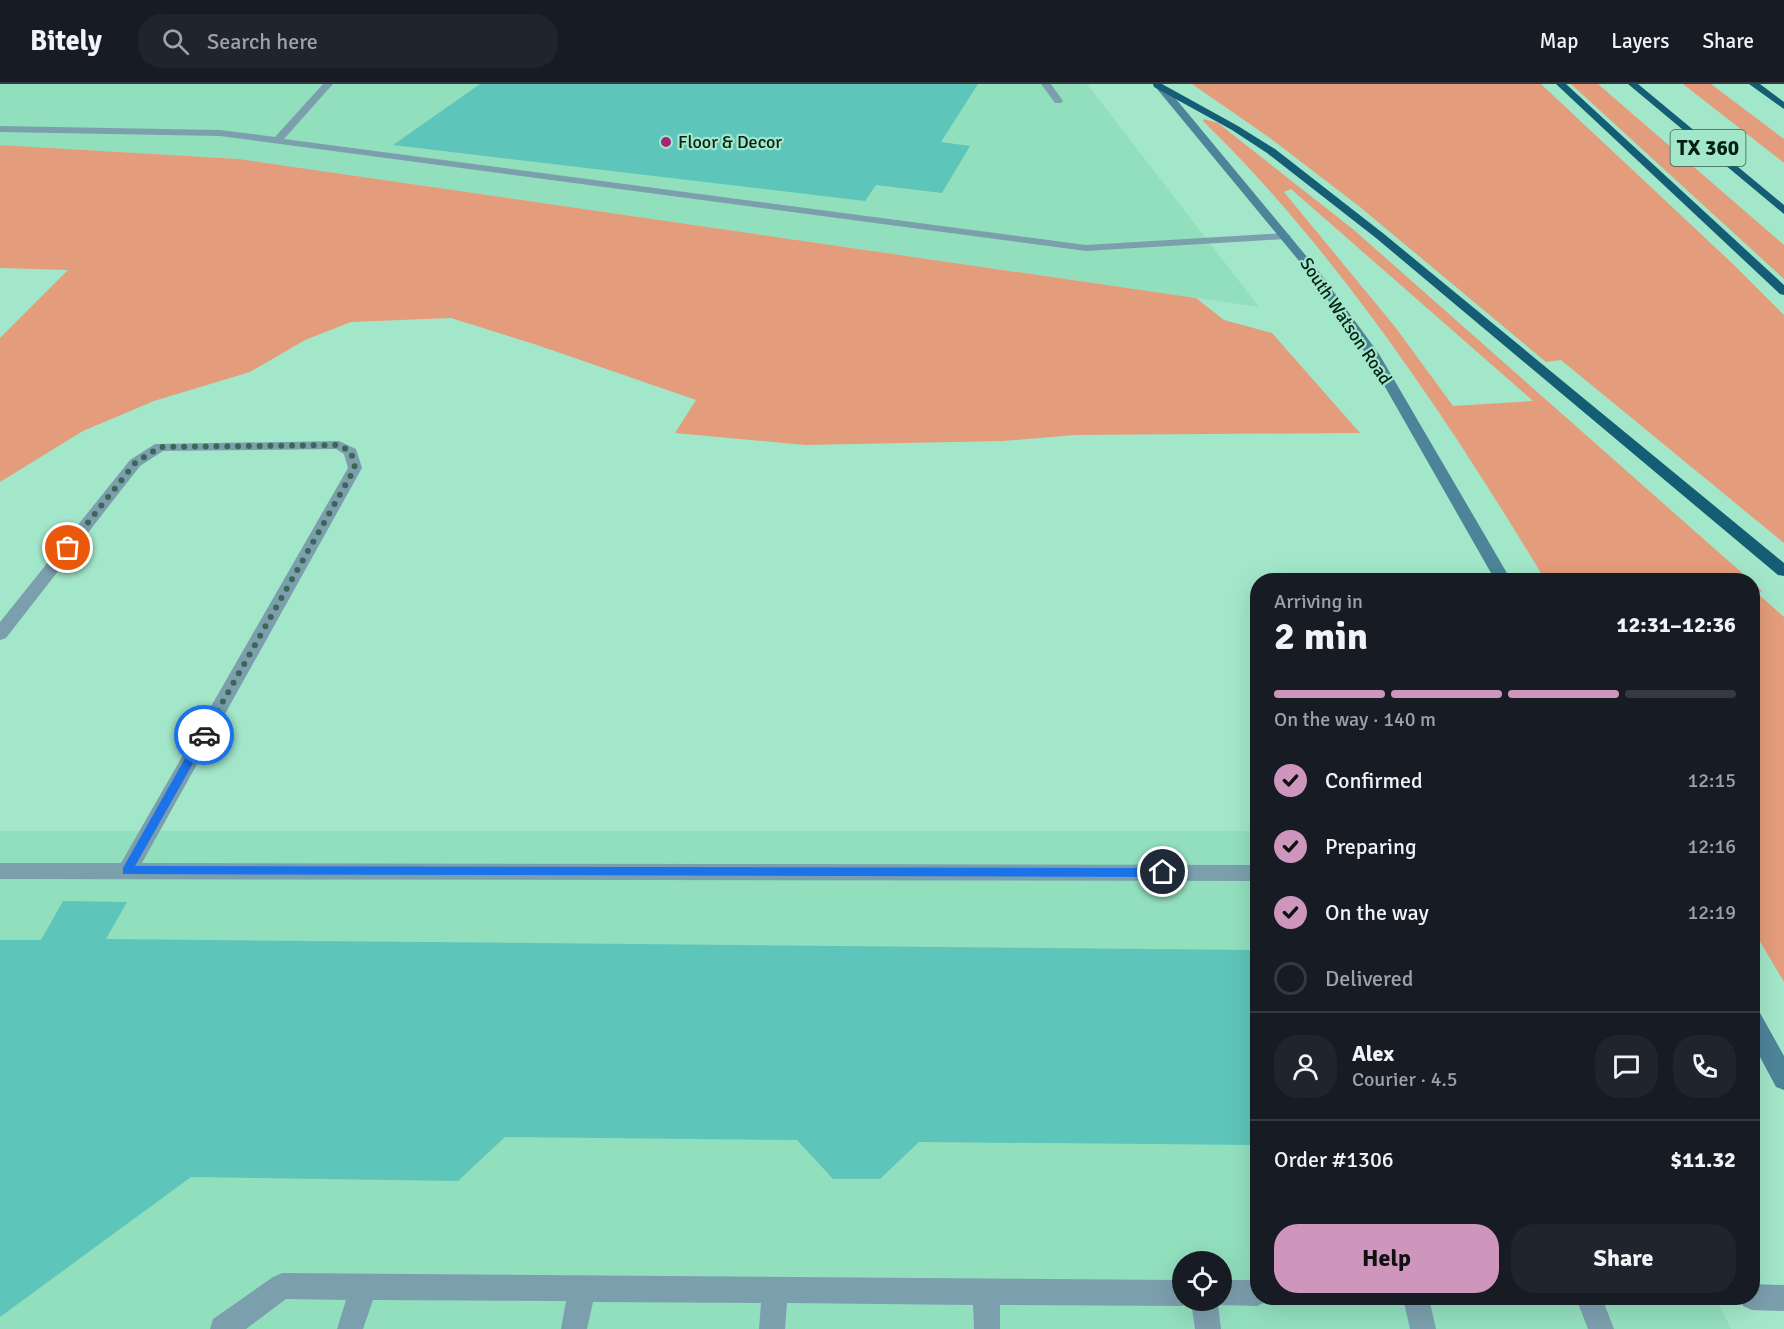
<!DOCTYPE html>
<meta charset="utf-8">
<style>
:root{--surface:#171b24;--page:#20242c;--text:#f1f3f6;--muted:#9ea1a6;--line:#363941;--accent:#ce96bd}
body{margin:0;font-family:Signika,sans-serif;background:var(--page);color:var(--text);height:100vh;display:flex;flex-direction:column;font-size:22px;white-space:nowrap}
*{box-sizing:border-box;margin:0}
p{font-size:20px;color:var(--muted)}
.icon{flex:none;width:33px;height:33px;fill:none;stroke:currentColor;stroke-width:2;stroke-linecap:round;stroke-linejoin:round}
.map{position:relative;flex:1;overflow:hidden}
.panel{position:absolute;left:1250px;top:489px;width:510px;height:732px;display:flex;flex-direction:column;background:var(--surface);border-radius:24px;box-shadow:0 6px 24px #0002}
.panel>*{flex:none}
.tools{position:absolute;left:1172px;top:1167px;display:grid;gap:12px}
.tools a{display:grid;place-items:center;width:60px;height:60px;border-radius:50%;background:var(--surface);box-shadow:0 6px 24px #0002;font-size:30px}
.pin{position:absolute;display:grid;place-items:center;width:51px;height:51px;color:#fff;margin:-26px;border:3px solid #fff;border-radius:50%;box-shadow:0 2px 6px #0007}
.courier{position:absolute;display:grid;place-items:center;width:60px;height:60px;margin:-30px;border:4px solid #1a73e8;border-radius:50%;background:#fff;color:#222;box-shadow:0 2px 8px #0007}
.head em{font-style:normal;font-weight:700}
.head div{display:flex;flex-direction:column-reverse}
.head{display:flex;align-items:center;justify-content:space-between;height:102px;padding:0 24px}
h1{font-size:39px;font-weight:700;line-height:45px}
.bar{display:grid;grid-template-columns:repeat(4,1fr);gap:9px 6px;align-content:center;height:72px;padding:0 24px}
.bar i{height:8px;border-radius:4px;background:var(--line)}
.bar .current{background:var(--accent)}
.bar p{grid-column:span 4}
.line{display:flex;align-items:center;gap:15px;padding:0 24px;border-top:2px solid var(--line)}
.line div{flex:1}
.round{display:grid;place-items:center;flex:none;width:63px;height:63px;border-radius:24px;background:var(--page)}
ol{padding:0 24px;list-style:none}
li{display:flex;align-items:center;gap:18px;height:66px}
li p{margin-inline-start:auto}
li .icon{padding:6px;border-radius:50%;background:var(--accent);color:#111;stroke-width:4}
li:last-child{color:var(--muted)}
li i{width:33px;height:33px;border:3px solid var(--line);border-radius:50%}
.action{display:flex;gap:12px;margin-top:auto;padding:12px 24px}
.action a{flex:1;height:69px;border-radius:24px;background:var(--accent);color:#111;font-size:24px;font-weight:700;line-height:69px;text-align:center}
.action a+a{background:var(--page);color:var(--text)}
header{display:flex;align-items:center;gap:36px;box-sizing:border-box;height:84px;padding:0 30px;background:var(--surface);border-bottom:2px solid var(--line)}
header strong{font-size:28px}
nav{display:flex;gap:33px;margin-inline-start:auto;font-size:21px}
.search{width:420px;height:54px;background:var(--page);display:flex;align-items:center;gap:15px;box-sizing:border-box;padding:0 21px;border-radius:24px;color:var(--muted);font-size:22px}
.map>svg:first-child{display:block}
.built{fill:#92dfbe;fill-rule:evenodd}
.green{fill:#e49d7c;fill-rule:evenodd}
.building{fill:#5ec5ba}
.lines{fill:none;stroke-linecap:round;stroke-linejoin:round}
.service{fill:#7c9fae;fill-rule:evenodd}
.secondary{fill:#4e8499;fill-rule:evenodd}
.motorway{fill:#145d75;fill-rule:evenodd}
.route{fill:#1a73e8}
.done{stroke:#3c6655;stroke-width:6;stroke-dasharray:0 10.8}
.poi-dot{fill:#a32577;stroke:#a3e7ca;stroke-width:2}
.labels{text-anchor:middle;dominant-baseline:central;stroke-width:4.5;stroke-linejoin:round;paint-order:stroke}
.far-poi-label{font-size:18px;fill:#052016;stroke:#a3e7ca;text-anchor:start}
.far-street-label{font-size:18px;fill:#052016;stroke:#a3e7ca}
.shield{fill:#a3e7ca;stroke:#345c4c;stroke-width:1.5}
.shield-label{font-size:21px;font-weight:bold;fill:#052016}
</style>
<header>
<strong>Bitely</strong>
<div class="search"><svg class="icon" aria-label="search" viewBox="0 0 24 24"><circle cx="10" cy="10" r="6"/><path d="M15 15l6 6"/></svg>Search here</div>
<nav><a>Map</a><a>Layers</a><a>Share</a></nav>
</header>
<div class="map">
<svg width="1784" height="1245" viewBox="0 0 1784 1245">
<rect width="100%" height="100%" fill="#a3e7ca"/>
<!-- built -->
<path class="built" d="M0,0H1087L1259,223L239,75L0,61Z
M0,747H1257V1214H1716L1731,1245H0ZM1182,1178H1221V1216H1182Z"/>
<!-- green -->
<path class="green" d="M1192,0H1541L1734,181L1784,231V459L1561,276L1546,278L1360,123L1270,54Z
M1571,0H1598L1784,161V195Z
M1683,0H1711L1784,55V79Z
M1204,35L1218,39L1354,146L1750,496H1545C1450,338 1336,166 1203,37ZM1291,105L1532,316V317L1453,322L1396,244L1284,108Z
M0,61L239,75L1196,214L1224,236L1272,249L1360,349L1075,351L1003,357L805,361L675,349L696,316L537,261L451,234L351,238L305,256L250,288L154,317L83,347L0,398V254L68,186L0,184Z
M1752,498L1762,507L1757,509L1784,533V898L1752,844Z"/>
<!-- building -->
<path class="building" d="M480,0H978L941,58L970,62L942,109L876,101L865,117L393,61Z
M63,817L127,818L106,855L1257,866V1061L919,1058L880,1095H833L797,1056L505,1053L458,1097L191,1093L0,1233V856H41Z"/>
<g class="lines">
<!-- service -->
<path class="service" d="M323,0H333L284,55L1086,161L1285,149L1291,152L1285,155L1086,167L220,52L0,48V42L220,46L275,53Z
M1041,0H1051L1063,17L1061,19H1055Z
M339,357L356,365L362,384L142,779L1257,781V797L0,795V779H121L348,384L344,370L336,365L163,367L140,382L6,554L0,556V538L130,376L155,360Z
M282,1189L1182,1196V1216H1221V1196H1257V1214H1268L1266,1218L1257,1222L1218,1221L1221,1245H1195L1191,1218L1182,1222L1000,1221V1245H974L973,1221L787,1219L785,1245H759L761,1219L593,1218L587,1245H561L566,1217L373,1216L363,1245H337L346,1216L286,1215L246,1245H210L213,1235L273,1193Z
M1752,1200L1784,1201V1227L1752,1226L1743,1222L1739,1214H1752Z
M1403,1214H1429L1436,1245H1410Z
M1576,1214H1602L1614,1245H1588Z"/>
<!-- secondary -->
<path class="secondary" d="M1153,0H1161L1171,9L1317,185L1379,270L1511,496H1495L1368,273L1309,189Z
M1752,926L1760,929L1784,972V1006L1776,1003L1752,958Z"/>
<!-- motorway -->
<path class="motorway" d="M1153,0H1162L1238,42L1275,65L1384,150L1784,479V492L1778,491L1376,154L1267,69L1232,46L1154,3Z
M1556,0H1566L1784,201V211L1780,210Z
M1628,0H1638L1784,121V130Z
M1749,0H1760L1784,18V25Z"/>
</g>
<!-- route -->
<path class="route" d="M204,647L209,651L135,782L1163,784L1168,788L1163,793L123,790V784L200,648Z"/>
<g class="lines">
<!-- done -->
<path class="done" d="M68,464L135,379L160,363L339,361L351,368L355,384L204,651"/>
</g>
<!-- markers -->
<circle class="poi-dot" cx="666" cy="58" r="6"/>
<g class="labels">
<!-- far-poi labels -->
<g class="far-poi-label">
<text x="678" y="58">Floor &amp; Decor</text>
</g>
<!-- far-street labels -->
<g class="far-street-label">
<text transform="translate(1346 237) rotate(56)">South Watson Road</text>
</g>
<!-- shield labels -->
<rect class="shield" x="1670.5" y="46" width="75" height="36" rx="4.5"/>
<g class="shield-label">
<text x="1708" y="64">TX 360</text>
</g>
</g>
</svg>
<div class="tools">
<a><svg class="icon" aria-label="locate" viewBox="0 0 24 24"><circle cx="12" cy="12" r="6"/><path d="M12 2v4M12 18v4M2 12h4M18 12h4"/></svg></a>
</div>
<div class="pin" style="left:68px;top:464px;background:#ea580c"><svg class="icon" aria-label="bag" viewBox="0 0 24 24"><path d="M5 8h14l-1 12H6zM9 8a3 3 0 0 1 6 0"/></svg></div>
<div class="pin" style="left:1163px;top:788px;background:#1f2937"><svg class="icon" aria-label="home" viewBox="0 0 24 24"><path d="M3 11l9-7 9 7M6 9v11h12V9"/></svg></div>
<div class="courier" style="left:204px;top:651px"><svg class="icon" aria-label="car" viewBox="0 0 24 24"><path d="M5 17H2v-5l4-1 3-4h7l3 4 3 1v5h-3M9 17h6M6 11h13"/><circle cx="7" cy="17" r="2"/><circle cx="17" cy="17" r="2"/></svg></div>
<section class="panel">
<div class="head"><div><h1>2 min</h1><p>Arriving in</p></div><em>12:31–12:36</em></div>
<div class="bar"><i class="current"></i><i class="current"></i><i class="current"></i><i></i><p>On the way · 140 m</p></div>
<ol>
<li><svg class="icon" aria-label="check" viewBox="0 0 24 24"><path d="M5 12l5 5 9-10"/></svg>Confirmed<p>12:15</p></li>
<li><svg class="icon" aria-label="check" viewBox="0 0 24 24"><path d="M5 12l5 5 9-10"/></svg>Preparing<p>12:16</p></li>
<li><svg class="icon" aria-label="check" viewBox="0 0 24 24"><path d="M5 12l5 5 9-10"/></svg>On the way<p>12:19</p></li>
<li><i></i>Delivered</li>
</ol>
<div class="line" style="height:108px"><a class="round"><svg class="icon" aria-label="person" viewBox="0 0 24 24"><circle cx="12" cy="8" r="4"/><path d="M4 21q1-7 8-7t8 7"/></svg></a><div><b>Alex</b><p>Courier · 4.5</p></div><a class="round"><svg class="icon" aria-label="chat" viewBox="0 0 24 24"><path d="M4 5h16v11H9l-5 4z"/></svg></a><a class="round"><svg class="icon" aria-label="phone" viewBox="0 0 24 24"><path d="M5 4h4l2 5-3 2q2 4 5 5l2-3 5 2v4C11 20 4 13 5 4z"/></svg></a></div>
<div class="line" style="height:78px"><div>Order #1306</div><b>$11.32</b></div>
<div class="action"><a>Help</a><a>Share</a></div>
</section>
</div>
